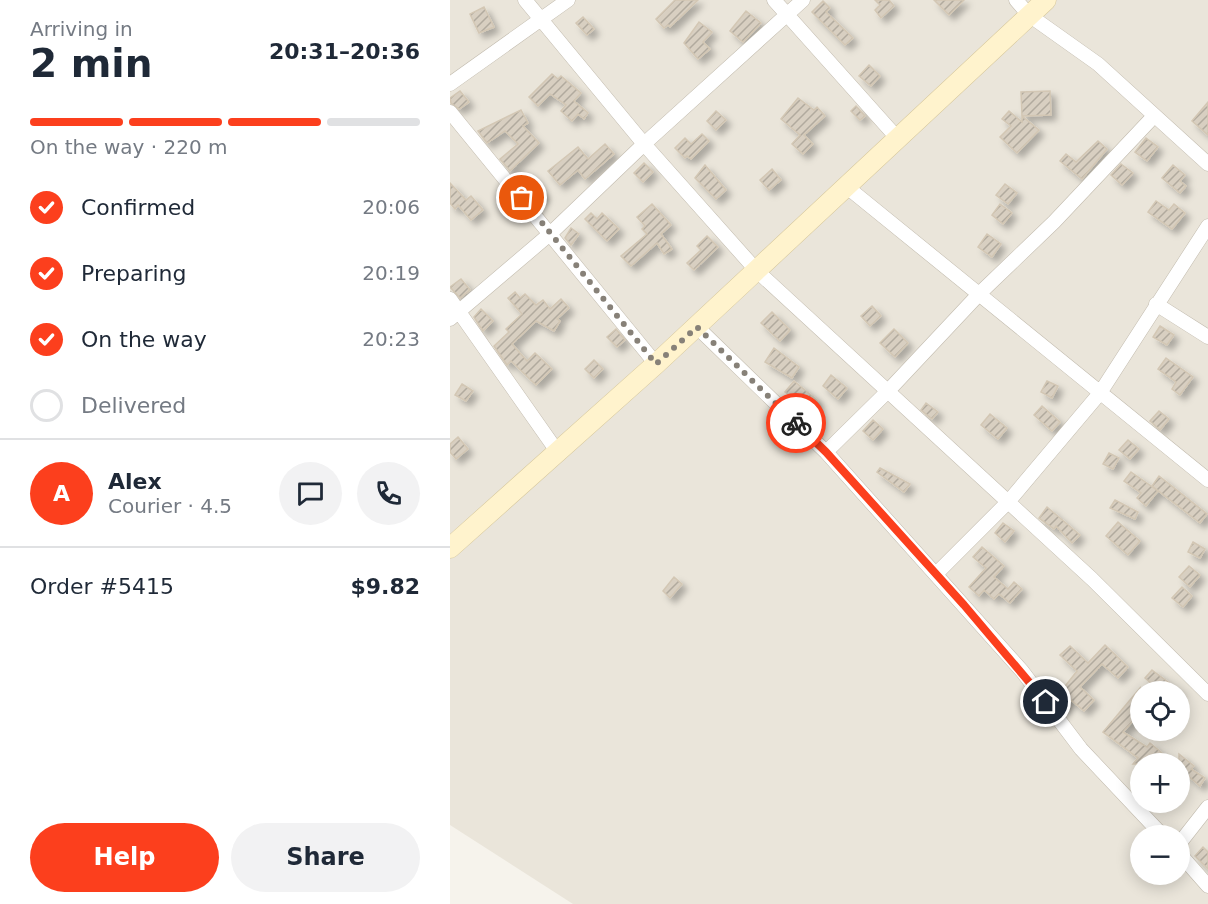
<!DOCTYPE html>
<meta charset="utf-8">
<style>
:root{--surface:#fff;--page:#f2f2f3;--text:#1f2937;--muted:#747a83;--line:#e0e1e3;--accent:#fc3f1d}
body{margin:0;font-family:"DejaVu Sans",sans-serif;background:var(--page);color:var(--text);height:100vh;display:flex;flex-direction:column;font-size:22px;white-space:nowrap}
*{box-sizing:border-box;margin:0}
p{font-size:20px;color:var(--muted)}
.icon{flex:none;width:33px;height:33px;fill:none;stroke:currentColor;stroke-width:2;stroke-linecap:round;stroke-linejoin:round}
.map{position:relative;flex:1;overflow:hidden}
.drawer{display:flex;flex-direction:column;background:var(--surface);width:450px}
.drawer>*{flex:none}
.controls{position:absolute;left:680px;top:681px;display:grid;gap:12px}
.controls a{display:grid;place-items:center;width:60px;height:60px;border-radius:50%;background:var(--surface);box-shadow:0 3px 15px #0003;font-size:30px}
.pin{position:absolute;display:grid;place-items:center;width:51px;height:51px;color:#fff;margin:-26px;border:3px solid #fff;border-radius:50%;box-shadow:0 2px 6px #0007}
.courier{position:absolute;display:grid;place-items:center;width:60px;height:60px;margin:-30px;border:4px solid #fc3f1d;border-radius:50%;background:#fff;color:#222;box-shadow:0 2px 8px #0007}
.headline em{font-style:normal;font-weight:800}
.headline div{display:flex;flex-direction:column-reverse}
.headline{display:flex;align-items:center;justify-content:space-between;height:102px;padding:0 30px}
h1{font-size:39px;font-weight:800;line-height:45px}
.bar{display:grid;grid-template-columns:repeat(4,1fr);gap:9px 6px;align-content:center;height:72px;padding:0 30px}
.bar i{height:8px;border-radius:4px;background:var(--line)}
.bar .active{background:var(--accent)}
.bar p{grid-column:span 4}
.line{display:flex;align-items:center;gap:15px;padding:0 30px;border-top:2px solid var(--line)}
.line div{flex:1}
.round{display:grid;place-items:center;flex:none;width:63px;height:63px;border-radius:32px;background:var(--page)}
ol{padding:0 30px;list-style:none}
li{display:flex;align-items:center;gap:18px;height:66px}
li p{margin-inline-start:auto}
li .icon{padding:6px;border-radius:50%;background:var(--accent);color:#fff;stroke-width:4}
li:last-child{color:var(--muted)}
li i{width:33px;height:33px;border:3px solid var(--line);border-radius:50%}
.cta{display:flex;gap:12px;margin-top:auto;padding:12px 30px}
.cta a{flex:1;height:69px;border-radius:36px;background:var(--accent);color:#fff;font-size:24px;font-weight:800;line-height:69px;text-align:center}
.cta a+a{background:var(--page);color:var(--text)}
main{display:flex;flex:1;min-height:0}
.map>svg:first-child{display:block}
.residential{fill:#eae5da;fill-rule:evenodd}
.building{fill:url(#building-hatch);stroke:#d3c7b4;stroke-width:1.5;filter:url(#shadow)}
.lines{fill:none;stroke-linecap:round;stroke-linejoin:round}
.minor-casing{stroke:#c2bbae;stroke-width:15}
.secondary-casing{stroke:#d6c79b;stroke-width:21}
.minor{stroke:#fff;stroke-width:14}
.secondary{stroke:#fff3cd;stroke-width:20}
.done{stroke:#878178;stroke-width:6;stroke-dasharray:0 10.8}
.route{stroke:#fc3f1d;stroke-width:8}
</style>
<main>
<section class="drawer">
<div class="headline"><div><h1>2 min</h1><p>Arriving in</p></div><em>20:31–20:36</em></div>
<div class="bar"><i class="active"></i><i class="active"></i><i class="active"></i><i></i><p>On the way · 220 m</p></div>
<ol>
<li><svg class="icon" aria-label="check" viewBox="0 0 24 24"><path d="M5 12l5 5 9-10"/></svg>Confirmed<p>20:06</p></li>
<li><svg class="icon" aria-label="check" viewBox="0 0 24 24"><path d="M5 12l5 5 9-10"/></svg>Preparing<p>20:19</p></li>
<li><svg class="icon" aria-label="check" viewBox="0 0 24 24"><path d="M5 12l5 5 9-10"/></svg>On the way<p>20:23</p></li>
<li><i></i>Delivered</li>
</ol>
<div class="line" style="height:108px"><b class="round" style="background:var(--accent);color:#fff">A</b><div><b>Alex</b><p>Courier · 4.5</p></div><a class="round"><svg class="icon" aria-label="chat" viewBox="0 0 24 24"><path d="M4 5h16v11H9l-5 4z"/></svg></a><a class="round"><svg class="icon" aria-label="phone" viewBox="0 0 24 24"><path d="M5 4h4l2 5-3 2q2 4 5 5l2-3 5 2v4C11 20 4 13 5 4z"/></svg></a></div>
<div class="line" style="height:78px"><div>Order #5415</div><b>$9.82</b></div>
<div class="cta"><a>Help</a><a>Share</a></div>
</section>
<div class="map">
<svg width="758" height="904" viewBox="0 0 758 904">
<defs>
<pattern id="building-hatch" width="6" height="6" patternUnits="userSpaceOnUse" patternTransform="scale(1.5)"><rect width="6" height="6" fill="#d8cfc1"/><path d="M-1 1l2-2M0 6l6-6M5 7l2-2" fill="none" stroke="#b1aa9e"/></pattern>
<filter id="shadow"><feDropShadow dx="5" dy="5" stdDeviation="3" flood-color="#0004"/></filter>
</defs>
<rect width="100%" height="100%" fill="#f6f3ec"/>
<!-- residential -->
<path class="residential" d="M0,0H758V904H123L0,825ZM690,692H729V730H690ZM690,764H729V802H690ZM690,836H729V874H690Z"/>
<!-- building -->
<path class="building" d="M225,0H248L220,27L218,25L214,28L206,19Z
M425,0H439L444,6L431,18L425,10L430,5Z
M484,0H514L499,15Z
M373,1L380,8L376,12L403,38L395,45L362,12Z
M34,7L44,27L29,33L20,14Z
M296,11L311,23L293,42L280,31Z
M133,17L144,29L137,35L126,23Z
M249,22L262,32L253,42L260,49L248,59L234,43Z
M419,65L430,76L421,86L409,76Z
M102,74L108,79L111,76L131,93L124,101L138,113L134,119L128,114L122,121L111,111L116,105L100,94L88,106L79,97Z
M10,91L19,102L9,109L1,103L0,98Z
M600,91L601,115L572,116L571,92Z
M348,98L364,110L367,107L375,116L354,135L363,144L353,154L342,144L350,135L331,119Z
M758,102V135L742,121Z
M406,106L415,116L410,120L401,111Z
M71,110L78,123L73,126L89,143L60,171L50,159L68,144L55,131L37,143L28,131Z
M266,111L276,120L266,130L257,121Z
M559,111L572,122V116L589,130L567,153L550,137L561,126L552,119Z
M252,134L259,141L241,159L237,156L235,158L225,148L235,138L241,144Z
M696,138L708,147L697,161L685,152Z
M648,141L657,149L632,179L610,161L616,154L626,162Z
M155,144L164,154L135,179L128,170L110,185L98,171L128,147L138,159Z
M194,163L203,172L193,182L184,173Z
M671,164L683,173L672,185L661,175Z
M255,165L276,190L266,199L245,178Z
M723,165L735,175L730,181L736,186L730,193L712,178Z
M322,169L331,180L319,190L310,180Z
M80,180L95,195L88,201L74,187Z
M0,183L16,200L21,196L33,210L21,220L8,205L5,209L0,203Z
M555,184L567,193L558,204L546,195Z
M706,201L719,210L724,204L735,213L722,229L698,212Z
M202,204L221,225L211,234L222,249L214,254L207,243L181,266L171,256L197,234L192,229L195,226L187,217Z
M550,204L562,213L553,224L542,215Z
M141,213L147,219L152,213L169,229L157,241L135,219Z
M121,228L129,234L121,245L115,238Z
M537,234L551,244L542,257L528,247Z
M257,236L268,247L244,270L237,263L251,250L247,246Z
M11,279L20,290L10,298L0,287Z
M65,292L70,298L75,294L86,305L93,300L100,309L111,299L119,308L107,319L110,321L104,331L86,321L62,344L77,361L85,353L102,369L86,385L61,361L57,365L44,346L59,332L56,329L72,314L58,298Z
M422,306L431,316L420,326L411,316Z
M31,309L43,321L33,331L24,317Z
M322,312L340,330L330,341L311,323Z
M710,326L724,335L717,345L703,337Z
M166,329L175,340L167,347L157,337Z
M444,329L458,343L445,357L430,343Z
M324,348L349,367L342,378L315,362Z
M716,358L743,377L730,395L722,389L726,382L708,369Z
M144,360L153,369L144,378L135,369Z
M381,375L397,388L388,399L373,386Z
M344,381L368,401L359,411L335,392Z
M597,381L608,386L602,398L591,392Z
M12,384L23,391L16,401L5,395Z
M476,403L488,412L482,419L471,410Z
M592,406L610,422L602,431L584,415Z
M709,411L719,419L710,430L700,421Z
M540,414L557,428L548,439L531,425Z
M423,420L433,429L423,440L413,431Z
M8,437L18,449L6,459L0,452V444Z
M678,440L689,449L680,459L669,450Z
M659,453L669,458L663,469L653,464Z
M430,468L460,484L454,492L427,472Z
M681,472L708,491L696,506L687,498L691,493L674,481Z
M709,476L757,514L750,523L702,486Z
M665,500L688,512L685,519L660,508Z
M597,507L630,535L622,543L606,526L604,529L589,518Z
M668,522L690,541L678,555L656,536Z
M553,523L564,531L555,542L545,533Z
M743,542L755,549L750,558L738,552Z
M532,547L554,566L544,577L558,589L564,582L572,589L560,603L549,594L544,599L534,590L529,596L519,587L536,568L523,557Z
M739,566L750,575L740,587L729,577Z
M224,577L232,584L220,598L213,591Z
M732,587L742,596L733,607L722,598Z
M655,645L678,667L668,678L652,664L630,687L644,700L634,711L621,700L614,709L605,699L627,671L610,655L620,646L638,663Z
M702,670L731,692H711L695,678Z
M690,688V713L673,732L697,747L700,743L725,764H683L688,758L653,732Z
M729,754L744,766L741,769L755,778L750,786L729,768Z
M753,847L758,852V869L745,856Z"/>
<g class="lines">
<!-- minor casing -->
<g class="minor-casing">
<path id="minor" d="M75,0L194,144L307,271L642,579L758,694
M324,0L449,140
M566,0L579,15L648,64L758,164
M0,84L118,0
M0,112L206,364
M397,187L758,480
M0,299L109,454
M706,304L758,337
M0,319L101,233L194,144L353,0
M247,327L376,452L572,671L631,749L713,836
M376,452L438,391L530,293L604,222L704,116
M486,574L559,501L650,393L758,226
M729,844L758,807
M729,853L758,886"/>
</g>
<!-- secondary casing -->
<g class="secondary-casing">
<path id="secondary" d="M0,548L206,364L596,0"/>
</g>
<!-- minor -->
<use href="#minor" class="minor"/>
<!-- secondary -->
<use href="#secondary" class="secondary"/>
</g>
<g class="lines">
<!-- done -->
<path class="done" d="M72,198L206,364L247,327L346,423"/>
<!-- route -->
<path class="route" d="M346,423L376,452L514,605L596,702"/>
</g>
</svg>
<div class="controls">
<a><svg class="icon" aria-label="locate" viewBox="0 0 24 24"><circle cx="12" cy="12" r="6"/><path d="M12 2v4M12 18v4M2 12h4M18 12h4"/></svg></a>
<a>+</a>
<a>−</a>
</div>
<div class="pin" style="left:72px;top:198px;background:#ea580c"><svg class="icon" aria-label="bag" viewBox="0 0 24 24"><path d="M5 8h14l-1 12H6zM9 8a3 3 0 0 1 6 0"/></svg></div>
<div class="pin" style="left:596px;top:702px;background:#1f2937"><svg class="icon" aria-label="home" viewBox="0 0 24 24"><path d="M3 11l9-7 9 7M6 9v11h12V9"/></svg></div>
<div class="courier" style="left:346px;top:423px"><svg class="icon" aria-label="bike" viewBox="0 0 24 24"><circle cx="6" cy="16" r="4"/><circle cx="18" cy="16" r="4"/><path d="M6 16l4-8h5l3 8M10 8l3 8H6M13 5h3"/></svg></div>
</div>
</main>
